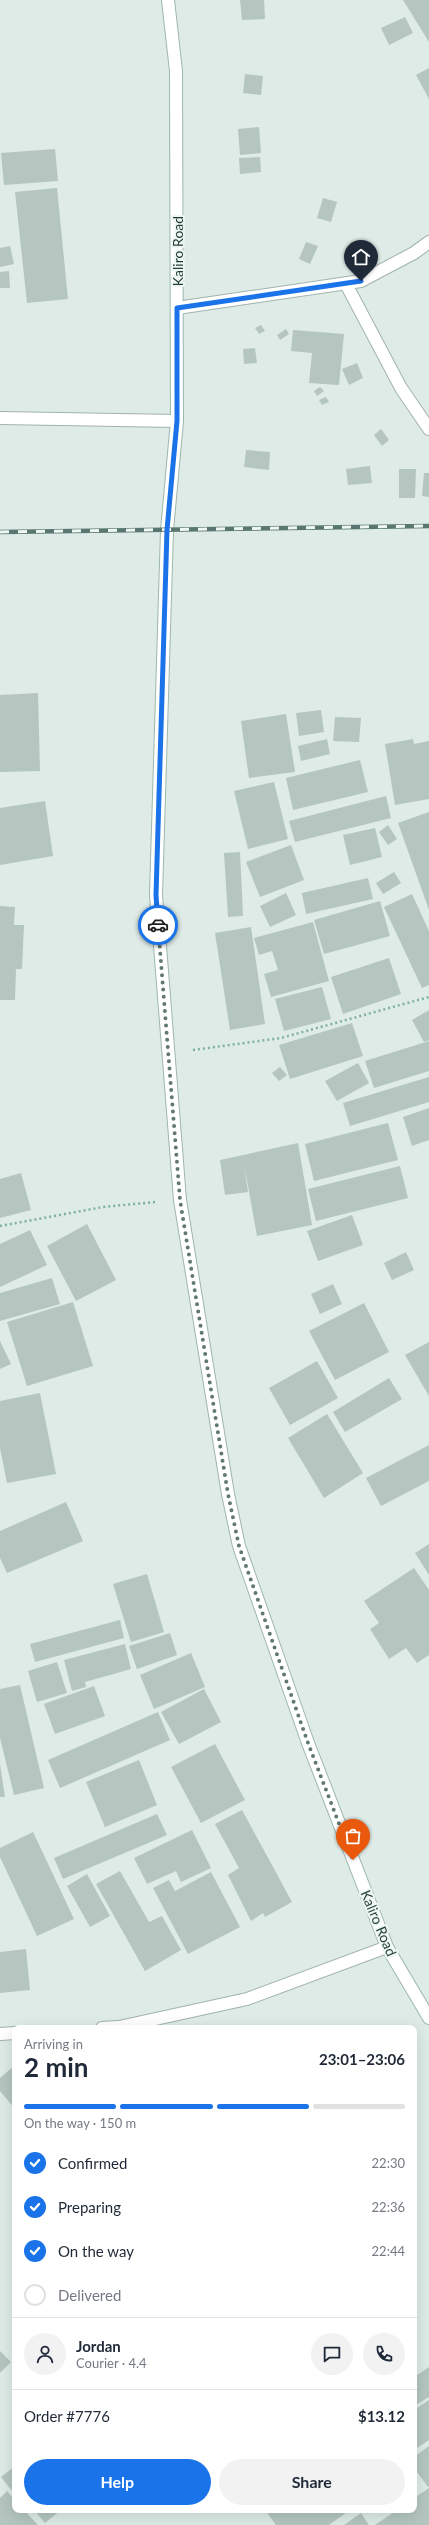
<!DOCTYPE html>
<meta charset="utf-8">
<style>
:root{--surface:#fff;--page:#f2f2f3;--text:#1f2937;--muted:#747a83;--line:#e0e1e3;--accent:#1a73e8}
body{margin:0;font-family:Lato,sans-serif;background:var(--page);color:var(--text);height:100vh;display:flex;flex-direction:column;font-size:15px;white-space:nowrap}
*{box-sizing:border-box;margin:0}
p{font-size:13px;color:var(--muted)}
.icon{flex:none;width:22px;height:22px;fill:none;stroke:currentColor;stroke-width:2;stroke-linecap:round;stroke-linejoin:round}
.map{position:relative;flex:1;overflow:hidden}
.sheet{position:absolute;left:12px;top:2025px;width:405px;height:488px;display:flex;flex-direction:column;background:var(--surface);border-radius:8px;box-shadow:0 4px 16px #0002}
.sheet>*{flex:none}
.pin{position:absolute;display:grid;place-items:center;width:34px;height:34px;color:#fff;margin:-41px -17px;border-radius:50% 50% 50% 0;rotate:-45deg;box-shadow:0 0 4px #0007}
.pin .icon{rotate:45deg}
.courier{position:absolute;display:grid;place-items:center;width:40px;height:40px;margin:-20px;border:3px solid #1a73e8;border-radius:50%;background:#fff;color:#222;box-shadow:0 1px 5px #0007}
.head em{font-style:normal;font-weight:700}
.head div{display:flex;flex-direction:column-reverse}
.head{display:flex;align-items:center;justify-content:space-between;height:68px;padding:0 12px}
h1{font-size:26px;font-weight:700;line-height:30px}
.bar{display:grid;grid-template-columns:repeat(4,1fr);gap:6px 4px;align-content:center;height:48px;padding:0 12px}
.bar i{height:5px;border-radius:3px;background:var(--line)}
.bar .on{background:var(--accent)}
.bar p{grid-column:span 4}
.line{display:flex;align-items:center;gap:10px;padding:0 12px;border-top:1px solid var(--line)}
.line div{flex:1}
.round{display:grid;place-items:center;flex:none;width:42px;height:42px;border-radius:21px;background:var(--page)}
ol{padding:0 12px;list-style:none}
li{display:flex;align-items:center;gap:12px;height:44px}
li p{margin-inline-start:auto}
li .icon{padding:4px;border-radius:50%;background:var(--accent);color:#fff;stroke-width:4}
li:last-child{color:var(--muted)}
li i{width:22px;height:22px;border:2px solid var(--line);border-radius:50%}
.button{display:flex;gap:8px;margin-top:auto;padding:8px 12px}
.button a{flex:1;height:46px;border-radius:24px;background:var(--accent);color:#fff;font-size:16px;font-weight:700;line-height:46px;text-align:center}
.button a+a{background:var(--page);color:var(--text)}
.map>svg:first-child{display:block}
.building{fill:#b4c6bf}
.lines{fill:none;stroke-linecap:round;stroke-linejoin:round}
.street-casing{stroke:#a1b3ad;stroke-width:14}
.secondary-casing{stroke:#9db7ae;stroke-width:14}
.path{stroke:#7db0a1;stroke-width:2.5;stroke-dasharray:2 3;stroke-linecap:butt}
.street{stroke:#fff;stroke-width:12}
.secondary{stroke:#fff;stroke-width:12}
.rail-casing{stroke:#597770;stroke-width:4.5}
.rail{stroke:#eff7f3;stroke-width:3;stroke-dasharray:9;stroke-linecap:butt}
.done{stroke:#627972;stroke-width:4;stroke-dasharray:0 7.2}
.route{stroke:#1a73e8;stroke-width:5}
.labels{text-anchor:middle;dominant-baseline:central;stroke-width:4;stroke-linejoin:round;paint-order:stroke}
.street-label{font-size:14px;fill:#1f3b34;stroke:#eff7f3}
</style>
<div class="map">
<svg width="429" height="2525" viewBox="0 0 429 2525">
<rect width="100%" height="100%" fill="#deebe6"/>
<!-- building -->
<path class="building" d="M240,0H264L265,19L242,20Z
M403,0H429V42Z
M405,17L413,33L389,45L381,28Z
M429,68V99L416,75Z
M245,74L263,76L261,95L243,93Z
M259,127L261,153L240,155L238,129Z
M55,149L58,181L4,185L1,153Z
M260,157L261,172L240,174L239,158Z
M57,188L68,299L27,303L15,192Z
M323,198L337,202L331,222L317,218Z
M306,242L318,246L310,264L299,259Z
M10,246L14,264L0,267V248Z
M9,271L10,288H0V272Z
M261,325L265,331L259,334L255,328Z
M286,329L289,334L280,340L277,335Z
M293,330L344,334L339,385L309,383L312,353L291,351Z
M255,348L257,363L244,364L243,349Z
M357,363L363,378L349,385L342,369Z
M320,387L324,391L317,396L314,391Z
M326,397L329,402L322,405L319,400Z
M381,429L389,440L382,446L374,435Z
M246,450L270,452L269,470L244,467Z
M370,466L372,483L348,485L346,469Z
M399,469H416L415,498H399Z
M424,473H429V497L422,496Z
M38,693L40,771L0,772V695Z
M321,710L324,732L299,736L296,713Z
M286,714L295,772L249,778L241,721Z
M335,717L361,718L359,742L333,741Z
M327,739L330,754L301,761L298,746Z
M413,739L414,744L429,741V799L395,805L385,744Z
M360,760L368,792L293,810L286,778Z
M274,782L288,839L248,849L234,791Z
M386,796L391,818L295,842L289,821Z
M45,801L53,856L0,865V808Z
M429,812V910L398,823Z
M388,825L397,839L388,845L379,832Z
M375,828L382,857L350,865L343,835Z
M291,845L304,880L260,897L246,862Z
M240,852L243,916L228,917L224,853Z
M394,872L401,883L383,894L376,883Z
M368,878L373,899L306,914L302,893Z
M286,893L296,915L270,927L260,906Z
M412,894L429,931V985L422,988L384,907Z
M380,901L390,936L324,954L314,920Z
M0,906L15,907L14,925H24L22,969H16L15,1000H0Z
M313,922L329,981L271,997L264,974L278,970L272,951L259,955L254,938Z
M251,927L265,1024L230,1030L215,933Z
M389,958L401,994L343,1014L331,977Z
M322,987L331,1019L284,1031L275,999Z
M429,1010V1040L424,1042L412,1020Z
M352,1023L363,1056L290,1079L279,1045Z
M429,1041V1071L374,1088L365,1061Z
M358,1063L369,1083L337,1101L325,1081Z
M280,1067L287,1075L279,1081L272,1073Z
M429,1077V1102L350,1126L343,1103Z
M429,1108V1140L412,1146L403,1117Z
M388,1123L398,1160L314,1181L305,1144Z
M298,1143L312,1225L257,1236L244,1164L248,1192L225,1195L220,1160Z
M400,1166L408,1198L316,1221L308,1189Z
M21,1173L31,1210L0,1218V1179Z
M352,1215L363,1245L318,1261L307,1231Z
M87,1224L116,1280L76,1301L47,1246Z
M30,1230L47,1265L0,1287V1244Z
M406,1252L414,1270L392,1280L384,1263Z
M52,1278L60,1304L0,1321V1293Z
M333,1284L342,1304L320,1314L311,1294Z
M73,1302L93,1366L27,1386L7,1322Z
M364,1303L389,1352L335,1380L309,1331Z
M0,1341L11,1364L0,1369Z
M429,1342V1396L405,1355Z
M317,1361L338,1398L290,1425L269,1388Z
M389,1378L402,1399L345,1432L333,1412Z
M40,1393L56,1474L7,1483L0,1448V1401Z
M327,1414L363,1473L324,1498L288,1438Z
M429,1445V1481L381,1506L366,1478Z
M66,1502L83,1541L7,1573L0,1558V1531Z
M429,1544V1575L415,1553Z
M414,1568L429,1590V1655L417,1663L406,1648L389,1659L370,1629L379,1623L364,1601Z
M147,1574L164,1632L131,1642L113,1584Z
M120,1620L124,1638L35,1662L30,1644Z
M170,1633L177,1655L137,1669L129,1646Z
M125,1644L131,1669L85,1682L86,1687L72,1691L64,1660Z
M191,1653L205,1687L154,1709L140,1675Z
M57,1662L67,1693L37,1702L28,1671Z
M20,1685L44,1788L14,1795L0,1738V1689Z
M94,1686L105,1716L55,1734L44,1704Z
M204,1689L221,1722L179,1744L161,1712Z
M158,1712L170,1740L60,1788L48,1760Z
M215,1744L245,1800L201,1823L171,1767Z
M139,1760L157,1805L105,1827L86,1782Z
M0,1764L5,1797H0Z
M242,1810L292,1902L265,1917L263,1913L251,1921L228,1875L239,1868L215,1824Z
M157,1814L167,1835L63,1879L54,1858Z
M192,1830L211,1868L181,1882L176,1871L147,1884L134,1858Z
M33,1832L74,1919L37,1936L0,1857V1848Z
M120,1871L149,1922L162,1916L181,1950L145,1971L96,1884Z
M211,1872L240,1927L188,1954L153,1888L169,1880L175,1891Z
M87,1874L110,1916L90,1927L67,1886Z
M26,1949L30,1990L0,1993V1952Z
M15,2065V2109L0,2091V2078Z
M0,2351L11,2362L0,2373Z
M429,2367V2397L414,2406V2377Z
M429,2400V2440L414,2450V2410Z
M429,2446V2486L428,2487L414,2468V2457Z
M15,2466V2495L1,2477Z
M429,2488V2525H375L397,2510H414V2498Z
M7,2491L15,2500V2510H24L38,2525H0V2498Z
M34,2510H61L45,2523Z
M265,2510H350L329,2525H276Z
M361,2513L369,2525H344Z"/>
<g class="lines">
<!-- street casing -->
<g class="street-casing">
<path id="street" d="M346,284L401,388L429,429
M177,308L361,281L414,253L429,242
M0,418L177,421
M102,2028L119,2027L247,1999L387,1947
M0,2034L15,2033"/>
</g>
<!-- secondary casing -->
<g class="secondary-casing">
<path id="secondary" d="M168,0L176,71L177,421L167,530L156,895L180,1200L228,1494L239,1546L308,1743L387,1947L429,2018"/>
</g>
<!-- path -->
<path class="path" d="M193,1050L281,1038L429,997
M0,1226L103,1207L155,1202"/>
<!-- street -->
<use href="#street" class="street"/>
<!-- secondary -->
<use href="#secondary" class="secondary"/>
<!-- rail casing -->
<g class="rail-casing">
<path id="rail" d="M0,532L429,526"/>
</g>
<!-- rail -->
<use href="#rail" class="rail"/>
</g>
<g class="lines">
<!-- done -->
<path class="done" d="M158,925L180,1200L228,1494L239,1546L308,1743L353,1860"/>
<!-- route -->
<path class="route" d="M158,925L156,895L167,530L177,421V308L361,281"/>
</g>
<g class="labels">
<!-- street labels -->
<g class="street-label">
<text transform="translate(177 251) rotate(-90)">Kaliro Road</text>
<text transform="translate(379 1923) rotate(67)">Kaliro Road</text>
</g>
</g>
</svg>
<div class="pin" style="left:353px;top:1860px;background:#ea580c"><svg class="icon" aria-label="bag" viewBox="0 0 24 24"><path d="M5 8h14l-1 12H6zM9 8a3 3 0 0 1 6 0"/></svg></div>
<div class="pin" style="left:361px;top:281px;background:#1f2937"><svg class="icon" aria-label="home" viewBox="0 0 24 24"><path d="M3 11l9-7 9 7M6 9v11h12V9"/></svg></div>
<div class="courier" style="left:158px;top:925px"><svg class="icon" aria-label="car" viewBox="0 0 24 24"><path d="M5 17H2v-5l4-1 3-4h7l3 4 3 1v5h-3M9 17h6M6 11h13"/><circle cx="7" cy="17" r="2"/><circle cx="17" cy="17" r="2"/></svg></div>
<section class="sheet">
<div class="head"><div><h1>2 min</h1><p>Arriving in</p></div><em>23:01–23:06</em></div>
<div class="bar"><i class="on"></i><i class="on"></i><i class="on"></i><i></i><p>On the way · 150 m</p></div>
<ol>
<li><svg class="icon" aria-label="check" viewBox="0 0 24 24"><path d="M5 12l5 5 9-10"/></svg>Confirmed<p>22:30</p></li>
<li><svg class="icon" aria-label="check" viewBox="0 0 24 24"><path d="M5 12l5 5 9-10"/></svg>Preparing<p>22:36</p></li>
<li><svg class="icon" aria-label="check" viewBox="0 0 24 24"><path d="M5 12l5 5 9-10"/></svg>On the way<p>22:44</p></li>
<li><i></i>Delivered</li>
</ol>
<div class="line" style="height:72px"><a class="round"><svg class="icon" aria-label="person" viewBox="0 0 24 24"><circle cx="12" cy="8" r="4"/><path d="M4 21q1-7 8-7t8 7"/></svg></a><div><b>Jordan</b><p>Courier · 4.4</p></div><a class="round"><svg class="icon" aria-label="chat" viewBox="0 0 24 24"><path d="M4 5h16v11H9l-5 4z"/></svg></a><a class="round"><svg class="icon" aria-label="phone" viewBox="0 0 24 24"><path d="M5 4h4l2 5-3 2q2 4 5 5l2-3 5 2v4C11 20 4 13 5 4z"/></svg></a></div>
<div class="line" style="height:52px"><div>Order #7776</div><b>$13.12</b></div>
<div class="button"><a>Help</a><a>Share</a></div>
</section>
</div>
